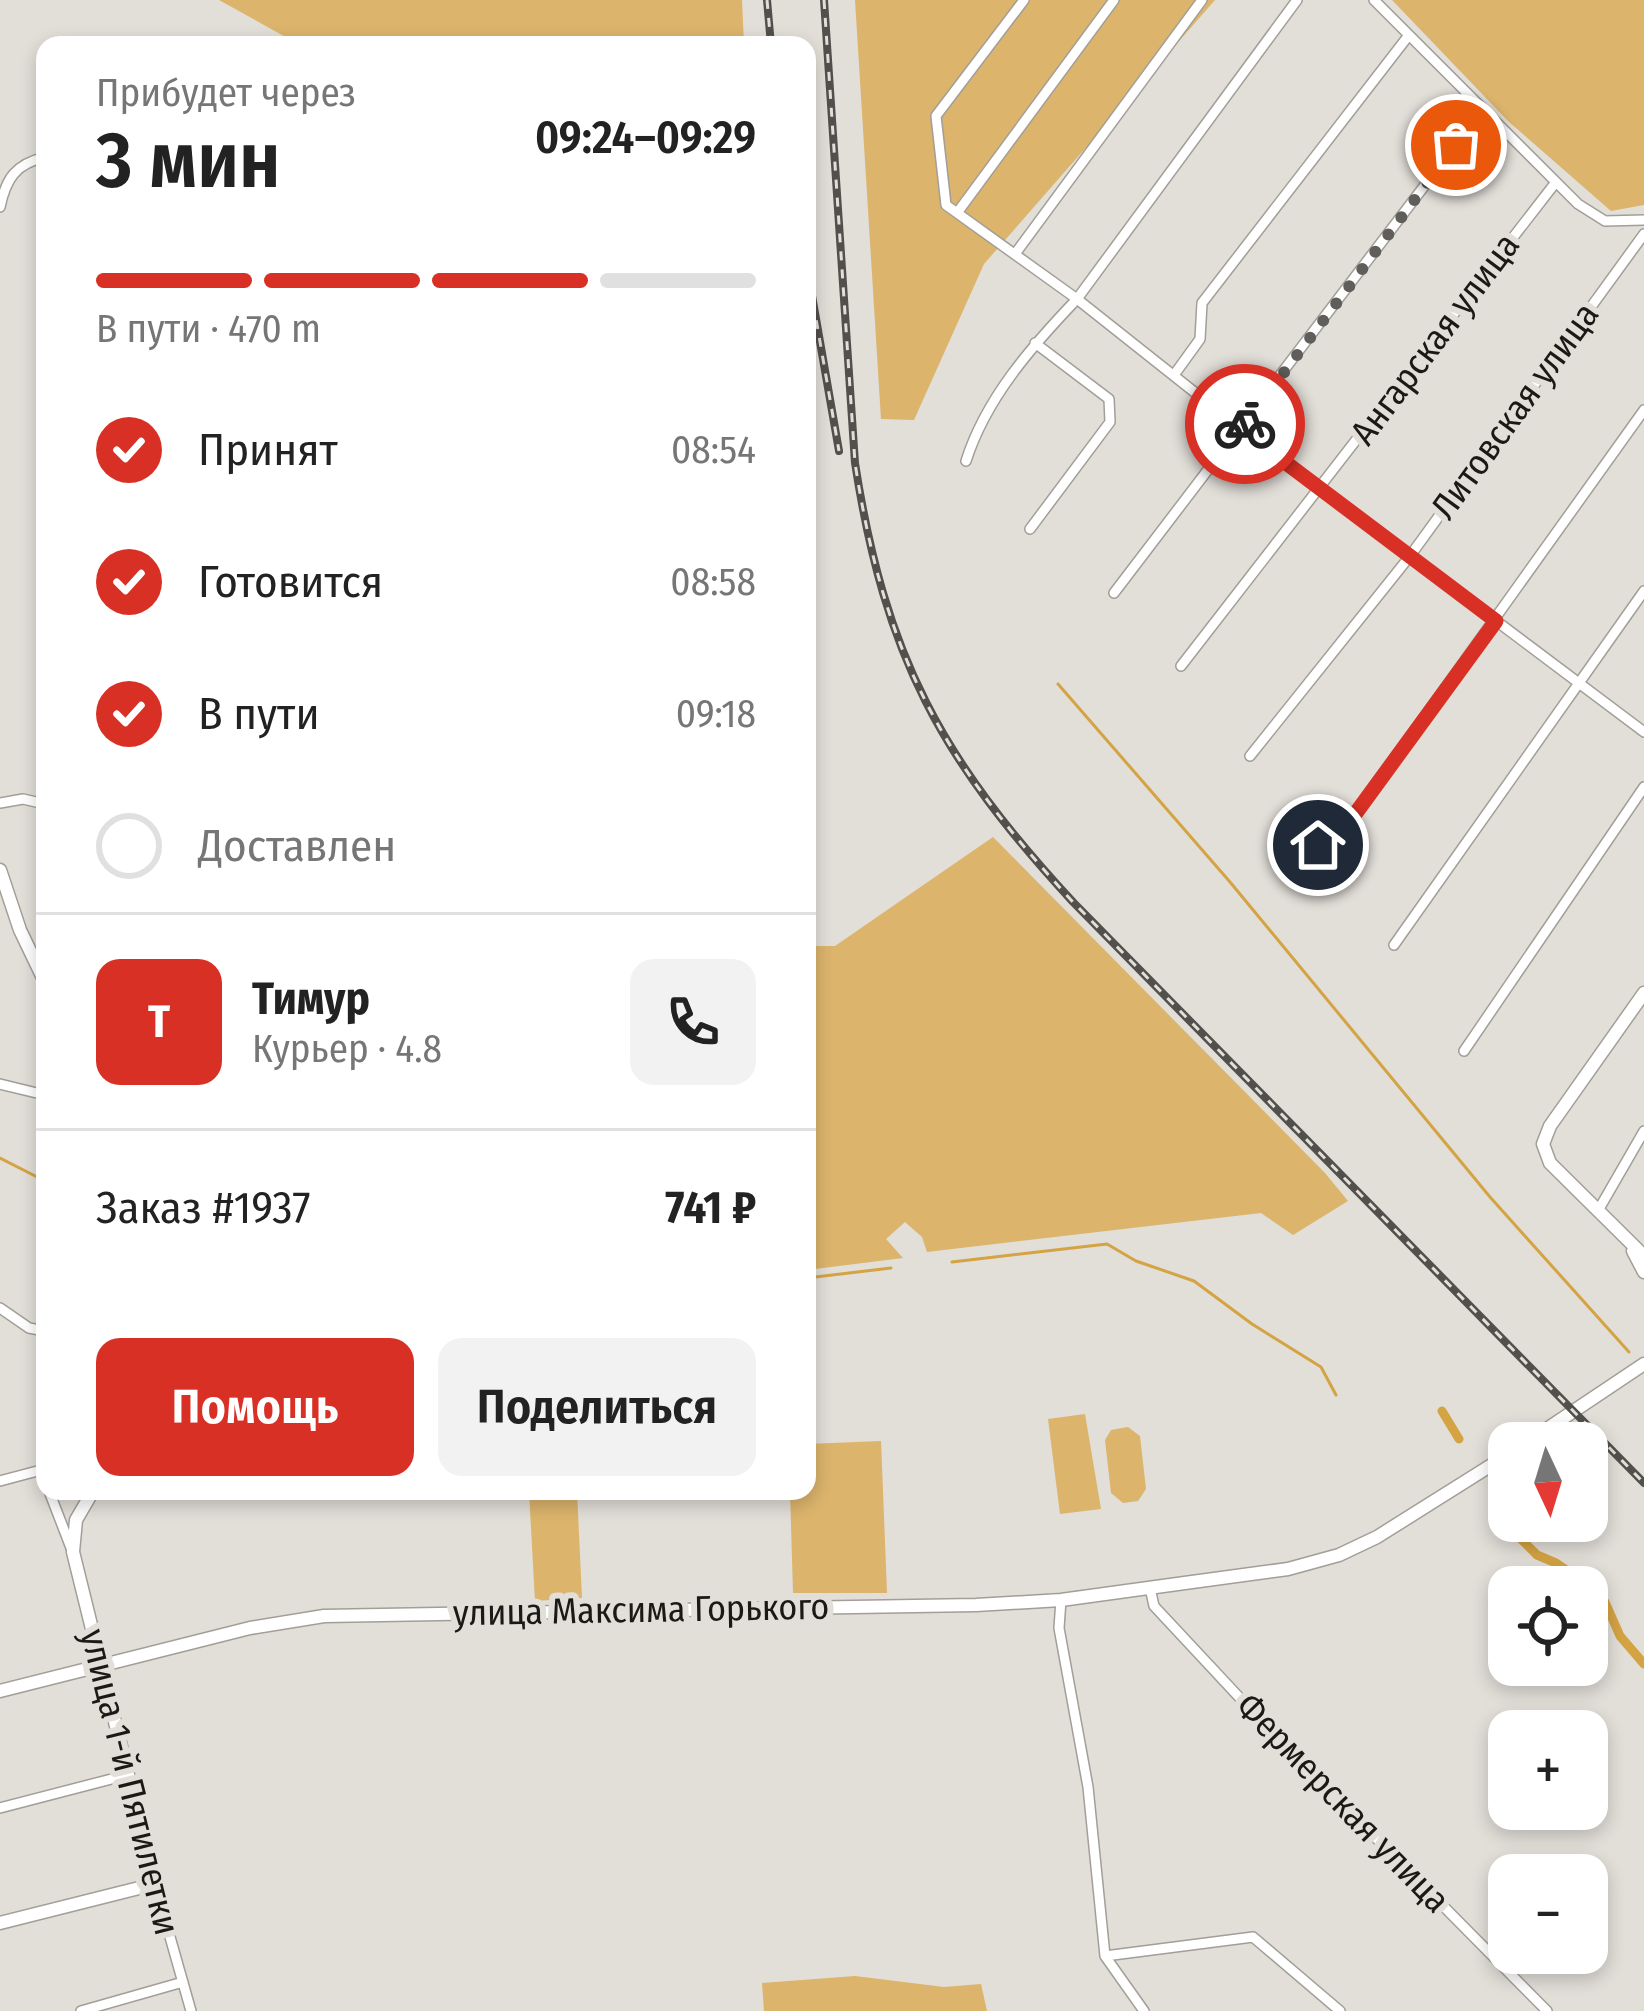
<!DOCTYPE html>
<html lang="ru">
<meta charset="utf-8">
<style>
:root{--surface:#fff;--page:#f2f2f2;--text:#222;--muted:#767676;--line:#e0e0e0;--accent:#d93025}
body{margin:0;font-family:"Fira Sans Condensed",sans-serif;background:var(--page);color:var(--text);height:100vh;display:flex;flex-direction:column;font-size:45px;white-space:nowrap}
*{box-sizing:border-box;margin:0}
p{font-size:39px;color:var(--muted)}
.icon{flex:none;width:66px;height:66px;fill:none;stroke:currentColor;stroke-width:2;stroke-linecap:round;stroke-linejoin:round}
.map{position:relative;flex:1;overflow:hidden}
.sheet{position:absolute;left:36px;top:36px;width:780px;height:1464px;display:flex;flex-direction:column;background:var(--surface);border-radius:24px;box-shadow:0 6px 18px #0003}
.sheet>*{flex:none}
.needle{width:78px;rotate:176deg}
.tools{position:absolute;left:1488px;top:1422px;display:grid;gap:24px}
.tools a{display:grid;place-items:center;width:120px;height:120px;border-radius:24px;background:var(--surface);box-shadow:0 6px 18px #0003;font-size:60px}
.pin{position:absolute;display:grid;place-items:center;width:102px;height:102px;color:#fff;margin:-51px;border:6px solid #fff;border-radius:50%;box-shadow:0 3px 12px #0007}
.courier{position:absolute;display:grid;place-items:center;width:120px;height:120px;margin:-60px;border:9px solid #d93025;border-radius:50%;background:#fff;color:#222;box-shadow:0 3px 15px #0007}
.summary em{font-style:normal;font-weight:600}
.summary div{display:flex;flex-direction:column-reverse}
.summary{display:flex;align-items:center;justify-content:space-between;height:204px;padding:0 60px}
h1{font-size:78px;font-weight:600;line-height:90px}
.bar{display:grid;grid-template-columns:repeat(4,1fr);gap:18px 12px;align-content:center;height:144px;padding:0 60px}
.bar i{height:15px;border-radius:9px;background:var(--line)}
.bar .active{background:var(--accent)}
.bar p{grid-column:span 4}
.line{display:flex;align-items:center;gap:30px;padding:0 60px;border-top:3px solid var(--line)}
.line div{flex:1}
.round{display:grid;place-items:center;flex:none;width:126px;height:126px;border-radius:24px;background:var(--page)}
ol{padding:0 60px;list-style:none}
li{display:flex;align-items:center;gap:36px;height:132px}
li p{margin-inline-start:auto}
li .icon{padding:12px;border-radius:50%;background:var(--accent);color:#fff;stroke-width:4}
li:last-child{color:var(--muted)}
li i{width:66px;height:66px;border:6px solid var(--line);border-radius:50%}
.cta{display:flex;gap:24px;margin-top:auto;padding:24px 60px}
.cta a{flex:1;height:138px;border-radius:24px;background:var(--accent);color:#fff;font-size:48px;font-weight:600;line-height:138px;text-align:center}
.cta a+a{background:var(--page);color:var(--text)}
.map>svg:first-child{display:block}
.green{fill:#dcb46c}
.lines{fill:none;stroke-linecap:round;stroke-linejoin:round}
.stream{stroke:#d4a343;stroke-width:3}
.canal{stroke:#d4a343;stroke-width:9}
.street-casing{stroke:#a29e98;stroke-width:12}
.secondary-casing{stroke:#a29e98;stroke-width:15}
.street{stroke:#fff;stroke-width:9}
.secondary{stroke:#fff;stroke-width:12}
.rail-casing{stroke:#52504c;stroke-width:8}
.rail{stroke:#e2ded8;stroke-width:3;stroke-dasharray:9;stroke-linecap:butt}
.done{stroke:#605e5a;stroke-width:12;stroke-dasharray:0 21.6}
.route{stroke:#d93025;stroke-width:15}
.labels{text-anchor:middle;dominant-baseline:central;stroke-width:12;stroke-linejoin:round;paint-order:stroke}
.street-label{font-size:36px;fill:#1a1916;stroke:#e2ded8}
</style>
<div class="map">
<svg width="1644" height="2011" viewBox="0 0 1644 2011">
<rect width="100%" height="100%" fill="#e2ded8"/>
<!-- green -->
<path class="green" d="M219,0H742L744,45H300Z
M855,0H1215L984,264L914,420L881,419Z
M1392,0H1644V205L1611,211L1509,122Z
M993,837L1325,1173L1348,1201L1293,1235L1261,1213L927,1252L922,1237L905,1222L886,1239L903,1258L807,1270V946H835Z
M1085,1414L1101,1509L1060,1514L1048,1419Z
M1128,1427L1140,1436L1146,1489L1138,1501L1123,1503L1111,1493L1105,1440L1111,1430Z
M881,1441L887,1593H793L790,1491H807V1444Z
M529,1491H577L582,1598L535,1601Z
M855,1976L944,1987L981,1984L987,2011H764L762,1983Z"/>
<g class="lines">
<!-- stream -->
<path class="stream" d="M1058,684L1230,882L1490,1197L1629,1352
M0,1158L45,1181
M952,1262L1107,1244L1136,1261L1194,1281L1252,1324L1321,1367L1336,1395
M807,1278L891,1268"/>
<!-- canal -->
<path class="canal" d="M1442,1411L1459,1439
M1493,1485L1520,1538L1537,1555L1556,1563L1591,1587L1605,1602L1620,1636L1644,1664"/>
<!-- street casing -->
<g class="street-casing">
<path id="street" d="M1024,0L936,116L946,205L1077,299L1241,429L1644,732
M1374,0L1578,204L1605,221L1644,220
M0,207C6,178 16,164 45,157
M957,213L1114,0
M1015,254L1202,0
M1174,375L1200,339L1202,303L1409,35
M966,461C986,398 1032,346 1077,299L1297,0
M1030,529L1110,422L1109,399L1035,343
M1114,593L1483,109
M1181,666L1556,182
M1250,756L1410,556L1644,234
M0,803L23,799L45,804
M1318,845L1344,812L1353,817L1644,410
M1394,945L1644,591
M1464,1051L1644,787
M0,1084L45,1095
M1599,1209L1644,1131
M0,1308L29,1328L45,1331
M0,1481L45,1469
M49,1491L71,1548
M1150,1588L1154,1606L1280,1741L1547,2011
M1061,1600L1059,1628L1088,1787L1105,1956L1144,2011
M0,1808L127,1775
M155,1884L191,2011
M1105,1956L1253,1937L1340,2011
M81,2011L183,1982"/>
</g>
<!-- secondary casing -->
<g class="secondary-casing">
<path id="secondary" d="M0,870L20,930L45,982
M1644,993L1550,1126L1543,1144L1550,1163L1644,1256
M1633,1251L1644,1272
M1526,1443L1644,1364
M0,1691L250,1628L324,1616L976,1605L1061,1600L1192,1582L1288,1569L1339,1555L1377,1537L1509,1454
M0,1923L155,1884L73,1552L76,1520L93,1491"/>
</g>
<!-- street -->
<use href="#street" class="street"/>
<!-- secondary -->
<use href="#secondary" class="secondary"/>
<!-- rail casing -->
<g class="rail-casing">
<path id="rail" d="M767,0L771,45
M824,0L855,463C885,657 941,759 1073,902L1644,1483
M807,267L839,451"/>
</g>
<!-- rail -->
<use href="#rail" class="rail"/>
</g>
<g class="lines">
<!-- done -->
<path class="done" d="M1245,424L1456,145"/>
<!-- route -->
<path class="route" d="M1245,424L1241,429L1496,621L1353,817L1344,812L1318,845"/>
</g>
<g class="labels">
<!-- street labels -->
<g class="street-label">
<text transform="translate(1435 339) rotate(-53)">Ангарская улица</text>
<text transform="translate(1515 411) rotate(-54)">Литовская улица</text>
<text transform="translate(641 1610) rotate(-1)">улица Максима Горького</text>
<text transform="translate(130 1782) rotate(76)">улица 1-й Пятилетки</text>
<text transform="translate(1343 1803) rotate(46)">Фермерская улица</text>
</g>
</g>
</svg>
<div class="tools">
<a><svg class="needle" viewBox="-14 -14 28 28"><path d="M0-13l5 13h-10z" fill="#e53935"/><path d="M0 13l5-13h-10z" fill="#767676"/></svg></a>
<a><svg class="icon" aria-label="locate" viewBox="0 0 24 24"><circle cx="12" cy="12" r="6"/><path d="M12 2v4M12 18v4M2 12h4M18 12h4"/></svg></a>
<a>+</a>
<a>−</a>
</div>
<div class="pin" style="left:1456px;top:145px;background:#ea580c"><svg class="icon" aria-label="bag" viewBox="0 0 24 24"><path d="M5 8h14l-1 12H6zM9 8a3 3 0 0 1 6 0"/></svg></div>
<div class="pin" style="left:1318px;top:845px;background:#1f2937"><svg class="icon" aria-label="home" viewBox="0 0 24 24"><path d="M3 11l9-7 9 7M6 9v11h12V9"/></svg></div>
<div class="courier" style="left:1245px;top:424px"><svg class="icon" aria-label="bike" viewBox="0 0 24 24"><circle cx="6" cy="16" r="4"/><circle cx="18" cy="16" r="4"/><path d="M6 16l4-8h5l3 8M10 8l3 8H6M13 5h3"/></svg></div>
<section class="sheet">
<div class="summary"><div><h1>3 мин</h1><p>Прибудет через</p></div><em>09:24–09:29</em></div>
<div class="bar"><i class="active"></i><i class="active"></i><i class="active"></i><i></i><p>В пути · 470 m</p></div>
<ol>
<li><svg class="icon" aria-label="check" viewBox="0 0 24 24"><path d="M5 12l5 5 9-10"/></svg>Принят<p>08:54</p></li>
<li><svg class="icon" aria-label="check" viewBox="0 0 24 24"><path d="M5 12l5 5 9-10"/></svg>Готовится<p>08:58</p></li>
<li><svg class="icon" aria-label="check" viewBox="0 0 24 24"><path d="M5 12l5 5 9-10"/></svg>В пути<p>09:18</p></li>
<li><i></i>Доставлен</li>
</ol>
<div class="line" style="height:216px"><b class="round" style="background:var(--accent);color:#fff">Т</b><div><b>Тимур</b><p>Курьер · 4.8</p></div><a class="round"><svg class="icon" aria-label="phone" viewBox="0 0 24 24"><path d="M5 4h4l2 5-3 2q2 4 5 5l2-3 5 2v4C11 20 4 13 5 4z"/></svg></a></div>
<div class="line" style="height:156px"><div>Заказ #1937</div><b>741 ₽</b></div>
<div class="cta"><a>Помощь</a><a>Поделиться</a></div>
</section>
</div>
